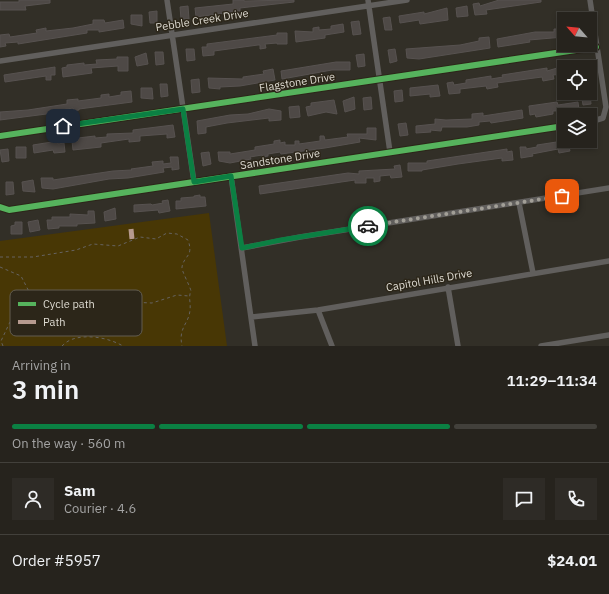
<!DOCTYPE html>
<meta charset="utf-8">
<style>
:root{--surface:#26231d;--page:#2e2b26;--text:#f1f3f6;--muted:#a4a4a4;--line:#42403b;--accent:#0b8043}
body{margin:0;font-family:"IBM Plex Sans",sans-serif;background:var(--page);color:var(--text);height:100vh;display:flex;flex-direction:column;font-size:15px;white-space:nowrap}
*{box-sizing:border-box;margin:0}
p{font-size:13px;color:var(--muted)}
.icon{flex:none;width:22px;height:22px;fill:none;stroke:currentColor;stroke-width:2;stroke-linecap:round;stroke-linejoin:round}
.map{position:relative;height:346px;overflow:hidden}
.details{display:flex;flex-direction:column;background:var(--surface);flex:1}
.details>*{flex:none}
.needle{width:26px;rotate:297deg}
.fabs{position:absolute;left:557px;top:12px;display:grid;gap:8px}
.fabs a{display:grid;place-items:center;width:40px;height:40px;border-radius:0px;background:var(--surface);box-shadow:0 2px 6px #0003,0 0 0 1px var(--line);font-size:20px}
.pin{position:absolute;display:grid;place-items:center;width:34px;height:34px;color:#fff;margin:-17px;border-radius:8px;box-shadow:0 2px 6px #0006}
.courier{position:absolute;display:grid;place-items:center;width:40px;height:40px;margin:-20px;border:3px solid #0b8043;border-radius:50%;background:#fff;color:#222;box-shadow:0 1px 5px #0007}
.summary em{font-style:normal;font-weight:600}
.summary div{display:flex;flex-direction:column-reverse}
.summary{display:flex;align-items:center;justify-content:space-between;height:68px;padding:0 12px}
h1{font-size:26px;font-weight:600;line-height:30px}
.bar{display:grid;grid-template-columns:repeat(4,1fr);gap:6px 4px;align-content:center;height:48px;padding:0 12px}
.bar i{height:5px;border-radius:3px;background:var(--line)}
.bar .on{background:var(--accent)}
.bar p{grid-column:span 4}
.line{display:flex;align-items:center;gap:10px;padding:0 12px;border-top:1px solid var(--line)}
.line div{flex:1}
.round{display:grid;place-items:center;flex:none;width:42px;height:42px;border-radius:0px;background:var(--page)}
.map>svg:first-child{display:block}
.green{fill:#483705}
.building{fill:#4e4946;stroke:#575250}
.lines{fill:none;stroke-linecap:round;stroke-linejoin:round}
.path{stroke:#666360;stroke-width:1;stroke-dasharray:3 3;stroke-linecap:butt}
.street{stroke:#615f5d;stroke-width:5.5}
.quiet{stroke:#b69a8f;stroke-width:5;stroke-dasharray:10 5;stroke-linecap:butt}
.cycleway-casing{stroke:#2c2619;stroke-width:8}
.cycleway{stroke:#56b35d;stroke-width:6}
.done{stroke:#a29f97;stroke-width:4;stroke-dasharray:0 7.2}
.route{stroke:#0b8043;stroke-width:5}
.labels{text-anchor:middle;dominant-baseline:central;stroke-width:3;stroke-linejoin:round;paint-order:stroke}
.street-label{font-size:11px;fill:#dfdcd3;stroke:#2c2619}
.key{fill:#2c2619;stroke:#625d51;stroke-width:1}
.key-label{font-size:11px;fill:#dfdcd3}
</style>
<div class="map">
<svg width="609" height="346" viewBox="0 0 609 346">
<rect width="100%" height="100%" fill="#322f27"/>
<!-- green -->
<path class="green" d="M209,213L227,346H0V241Z"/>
<!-- building -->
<path class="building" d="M19,0H50V3L25,6L26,10H0V2H19Z
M233,0H244V1L294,0V2L240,8V11L196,17L195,8L233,4Z
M499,0H541V2L486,10L487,14L475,15L473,4L479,3L480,6Z
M188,6L189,19H181L180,7Z
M467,6L468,16L457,17L456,8Z
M447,8L448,20L420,24L419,20L400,23L399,16L424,12V14L428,13Z
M157,11V23H150L149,12Z
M131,15H142V26L131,24Z
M390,17L392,30H385L383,18Z
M93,20H104L105,23L123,20L124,28L99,32V30H87V33L18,44V42L5,43L6,46L0,47V35L9,34L10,37L37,33L36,30L46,28V31L73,28L93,24Z
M359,21L361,34L353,35L351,22Z
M343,24L344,32L325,35V38L296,42L295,31L313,32V28L319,27V30L331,29V26Z
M554,29H564V37L529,40L530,42L498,47L497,39L535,32H554Z
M277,33H287V44H277V43L265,44L266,48L260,49V45H258L214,51V55L203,56L202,47H207V44L277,35Z
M489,37L490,48L419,59L407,58L406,49L460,45L479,41V38Z
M186,49H194L195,60L187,61Z
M395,49L397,61L390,63L388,50Z
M155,52H163L164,64L156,65Z
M146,53L148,64L137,66L135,57Z
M364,54L365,66L358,67L356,55Z
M117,57H128V71H118V66L91,68L92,73L63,77L62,68L67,67V65L84,63V65L97,64L96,60L117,59Z
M336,62H350V70H332L282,79L281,71Z
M564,66V74L553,75L554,79L543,81L542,77L497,83L498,87L487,89L486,86L460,89V93L449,94L447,83L453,82L454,85L466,83V80L491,76V79L503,77L502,75L547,68V71Z
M55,67V75H51V80H46V76L5,82L4,75Z
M273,69L275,80L240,86L220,87V89L209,88L208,78L243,79V77L264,74L263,71Z
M199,79L200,92L192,93L191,80Z
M160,84H167L168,96L161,97Z
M438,85L440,96L430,97V94L410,96V88Z
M141,88H152L153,99L141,98Z
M402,90L403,101L395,102L394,91Z
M131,91L132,102L79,109V110L73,111V108L61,110L62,112L0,120V112L28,110L67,104V100L78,99V101L101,98V95L109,94V97L121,95V92Z
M581,93H590L591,104L583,105Z
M354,97L355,109L345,112L343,101Z
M371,97L372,109L364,110L363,98Z
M334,100L337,114L326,112L308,116L306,107L311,106V103Z
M557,102L558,105L578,102L579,110L553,111V114L536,117L535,114L530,115L529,106Z
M299,106L300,117L290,118L289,107Z
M269,109L281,111V120L269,121V118L227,123L206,127V133L198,134L197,121L230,115L248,114Z
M522,110L523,118L491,123L490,121L479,122V125L467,127H442L441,131L430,130L431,132L416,133V126L435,124V119L446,120L472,119V114L483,113V116Z
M406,123L408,135L400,136L398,124Z
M173,125L175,137L167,138V134L140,136V141L129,142V139L101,143V147L73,150L72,141H78V138L95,136V138L107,137V134L133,133V130Z
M367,128H376V140L359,138L360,142L325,148L281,154L280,152L268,154V156L262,157V155L250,157L251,159L230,163L219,161L218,152H230V154L255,150V147L274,144V141L280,140V143L285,142V145H295V141H299V144L320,141V136H324L325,140L348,137L347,134H367Z
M58,141V144L64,143L65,152L54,153L53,150L34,153L33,145Z
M563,141V143L589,141V146L569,147L570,151L559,153L558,149L532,154L533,156L521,158L520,147H526V149L537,147V145Z
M16,147H26V158H16Z
M8,149L9,161L2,162L0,150Z
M507,149V152L512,151L513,160L502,161V158L458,164L422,170V171H408V163H427V161Z
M209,152L211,164L203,166L201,153Z
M170,157H178L179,169L172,170V167L163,168L164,172L128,178L109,179L53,189L42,188L41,178H53V180L113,171L132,170L131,169L153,166L152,162L163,161V164L171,163Z
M400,165L402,177L391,178L390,175L380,176V181L374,182V178H366V183H355V180L260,194L259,186L348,173L359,174V171L395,169L394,166Z
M33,180L35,192L23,191L22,182Z
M6,182H13L14,194L6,195Z
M200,195V197H205L206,206L176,209V201H181V198L194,197V196Z
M168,200L170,211L159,213L158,210L134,212V205L151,204L152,205L163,203L162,201Z
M115,208L116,219L105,221L104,212Z
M88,211H94L95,223L77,224V226H59V228L48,229L47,220H52V217H70V214L88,215Z
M38,220L40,230L30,232L28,222Z
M15,222H22V234H11V226L15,225Z"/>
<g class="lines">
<!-- path -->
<path class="path" d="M0,257H33L76,250L93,244L118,246L140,237L156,239L167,233L177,234L188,240C194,257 184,255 182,267C181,270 190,286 191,291C188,297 191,303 190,310C189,324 178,327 182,346
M0,267L21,276L40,313L41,318
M90,324L112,309L127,302L152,303L177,295L189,296
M3,346L1,341L10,322L24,318H41L58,311H64L87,324L103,328
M62,346C65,343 69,340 73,339C88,334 109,338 123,346"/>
<!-- street -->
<path class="street" d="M167,0L194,182
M368,0L390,152
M590,0L606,107L603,118L590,122
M0,61L407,0
M0,136L596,47
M231,176L255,346
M519,203L533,273
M0,207L9,210L564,126
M242,248L300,237L609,188
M448,287L458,346
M318,310L332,346
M252,317L318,310L609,261
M541,346L609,335"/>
<!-- quiet -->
<path class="quiet" d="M131,229L132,239"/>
<!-- cycleway casing -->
<g class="cycleway-casing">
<path id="cycleway" d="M0,136L596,47
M0,207L9,210L564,126"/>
</g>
<!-- cycleway -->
<use href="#cycleway" class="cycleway"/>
</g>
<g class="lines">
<!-- done -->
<path class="done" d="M368,226L562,196"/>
<!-- route -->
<path class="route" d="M63,126L183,109L194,182L231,176L242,248L281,240L368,226"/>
</g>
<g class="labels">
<!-- street labels -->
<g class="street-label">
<text transform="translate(202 20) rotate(-9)">Pebble Creek Drive</text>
<text transform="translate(297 82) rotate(-9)">Flagstone Drive</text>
<text transform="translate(280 159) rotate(-9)">Sandstone Drive</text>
<text transform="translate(429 280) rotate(-10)">Capitol Hills Drive</text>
</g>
</g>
<!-- legend -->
<rect x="10" y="290" width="132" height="46" rx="6" class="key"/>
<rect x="18" y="302" width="18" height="4" fill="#56b35d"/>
<rect x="18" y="320" width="18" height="4" fill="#b69a8f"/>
<g class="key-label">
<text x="43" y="308">Cycle path</text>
<text x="43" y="326">Path</text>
</g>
</svg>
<div class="fabs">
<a><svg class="needle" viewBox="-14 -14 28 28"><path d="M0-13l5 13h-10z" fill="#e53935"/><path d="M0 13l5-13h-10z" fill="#a4a4a4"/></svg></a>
<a><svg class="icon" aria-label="locate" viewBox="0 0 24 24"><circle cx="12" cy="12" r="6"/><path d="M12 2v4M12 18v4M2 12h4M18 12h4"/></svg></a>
<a><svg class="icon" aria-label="layers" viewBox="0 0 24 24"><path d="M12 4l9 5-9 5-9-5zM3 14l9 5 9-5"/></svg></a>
</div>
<div class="pin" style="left:562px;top:196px;background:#ea580c"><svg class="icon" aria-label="bag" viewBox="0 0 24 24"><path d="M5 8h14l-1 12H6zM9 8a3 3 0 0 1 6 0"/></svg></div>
<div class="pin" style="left:63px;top:126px;background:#1f2937"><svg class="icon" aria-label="home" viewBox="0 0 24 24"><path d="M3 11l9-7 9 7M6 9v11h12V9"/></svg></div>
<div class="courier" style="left:368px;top:226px"><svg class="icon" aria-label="car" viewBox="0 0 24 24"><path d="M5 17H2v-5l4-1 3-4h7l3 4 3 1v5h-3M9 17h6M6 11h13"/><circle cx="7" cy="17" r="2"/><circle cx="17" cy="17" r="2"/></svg></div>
</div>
<section class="details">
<div class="summary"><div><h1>3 min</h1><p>Arriving in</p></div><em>11:29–11:34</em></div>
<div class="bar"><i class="on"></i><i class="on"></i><i class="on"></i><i></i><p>On the way · 560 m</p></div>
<div class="line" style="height:72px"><a class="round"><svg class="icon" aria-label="person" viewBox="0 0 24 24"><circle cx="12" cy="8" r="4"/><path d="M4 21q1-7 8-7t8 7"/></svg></a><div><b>Sam</b><p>Courier · 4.6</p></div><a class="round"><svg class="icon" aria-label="chat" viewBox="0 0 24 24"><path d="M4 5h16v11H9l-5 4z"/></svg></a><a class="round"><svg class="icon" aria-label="phone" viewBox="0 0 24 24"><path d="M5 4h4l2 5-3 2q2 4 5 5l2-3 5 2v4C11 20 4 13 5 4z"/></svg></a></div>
<div class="line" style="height:52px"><div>Order #5957</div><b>$24.01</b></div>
</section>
